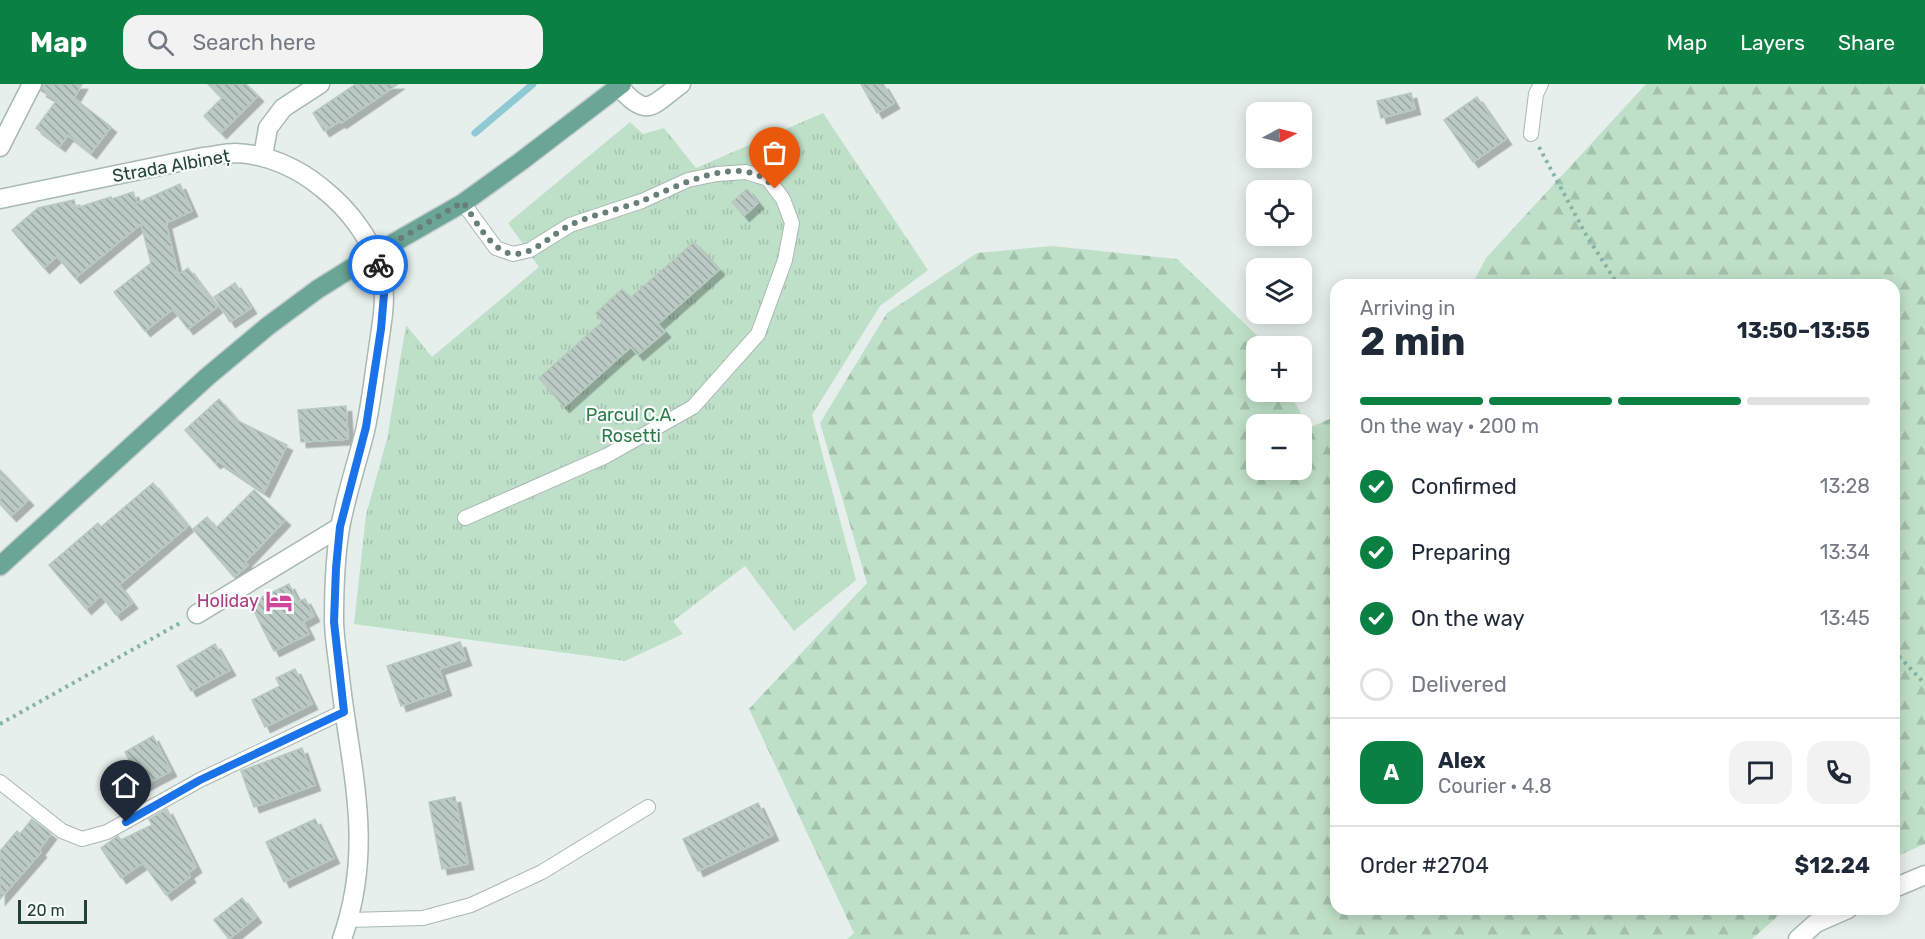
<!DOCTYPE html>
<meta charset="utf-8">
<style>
:root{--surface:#fff;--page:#f2f2f3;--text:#1f2937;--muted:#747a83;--line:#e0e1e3;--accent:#0b8043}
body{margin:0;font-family:Rubik,sans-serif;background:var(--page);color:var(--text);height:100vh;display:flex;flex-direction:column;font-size:22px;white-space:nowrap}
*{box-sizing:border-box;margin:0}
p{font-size:20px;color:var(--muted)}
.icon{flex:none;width:33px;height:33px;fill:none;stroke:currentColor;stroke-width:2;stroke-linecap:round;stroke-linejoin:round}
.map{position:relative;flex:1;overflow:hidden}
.side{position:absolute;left:1330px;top:195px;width:570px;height:636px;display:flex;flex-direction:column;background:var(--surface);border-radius:18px;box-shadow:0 3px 15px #0003}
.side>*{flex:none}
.needle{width:39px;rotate:83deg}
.fabs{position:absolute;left:1246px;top:18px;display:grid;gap:12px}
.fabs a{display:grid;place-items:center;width:66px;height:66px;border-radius:12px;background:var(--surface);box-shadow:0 3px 15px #0003;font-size:30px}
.scale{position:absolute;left:18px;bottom:15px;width:69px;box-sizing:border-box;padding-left:6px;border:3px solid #24423a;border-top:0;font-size:16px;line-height:21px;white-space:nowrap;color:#24423a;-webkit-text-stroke:4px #f7fbf9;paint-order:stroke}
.pin{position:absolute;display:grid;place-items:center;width:51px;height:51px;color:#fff;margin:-62px -26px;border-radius:50% 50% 50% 0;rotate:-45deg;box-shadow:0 0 6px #0007}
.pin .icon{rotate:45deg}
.courier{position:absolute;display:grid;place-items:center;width:60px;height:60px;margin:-30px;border:4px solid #1a73e8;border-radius:50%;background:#fff;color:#222;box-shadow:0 2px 8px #0007}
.overview em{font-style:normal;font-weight:700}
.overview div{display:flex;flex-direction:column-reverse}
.overview{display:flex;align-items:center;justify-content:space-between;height:102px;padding:0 30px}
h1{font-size:39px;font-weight:700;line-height:45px}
.bar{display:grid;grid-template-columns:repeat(4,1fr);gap:9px 6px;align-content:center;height:72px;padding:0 30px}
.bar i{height:8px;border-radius:4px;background:var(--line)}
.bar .selected{background:var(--accent)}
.bar p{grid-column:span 4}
.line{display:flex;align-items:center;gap:15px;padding:0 30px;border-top:2px solid var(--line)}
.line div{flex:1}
.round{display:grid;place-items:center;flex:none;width:63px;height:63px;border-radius:18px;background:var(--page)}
ol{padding:0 30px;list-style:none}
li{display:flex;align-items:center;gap:18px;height:66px}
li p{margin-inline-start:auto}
li .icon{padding:6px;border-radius:50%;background:var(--accent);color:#fff;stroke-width:4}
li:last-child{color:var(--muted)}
li i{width:33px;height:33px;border:3px solid var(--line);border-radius:50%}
header{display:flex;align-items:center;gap:36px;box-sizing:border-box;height:84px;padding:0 30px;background:var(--accent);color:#fff}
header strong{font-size:28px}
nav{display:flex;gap:33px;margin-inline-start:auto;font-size:21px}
.search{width:420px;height:54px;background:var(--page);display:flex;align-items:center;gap:15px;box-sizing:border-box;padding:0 21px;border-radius:18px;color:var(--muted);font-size:22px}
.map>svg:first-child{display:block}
.forest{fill:url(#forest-firs);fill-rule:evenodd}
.park{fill:url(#park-tufts)}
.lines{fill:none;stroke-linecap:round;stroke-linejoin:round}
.stream{stroke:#8ec9d4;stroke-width:7}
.building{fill:url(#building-back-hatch);stroke:#b8c9c2;stroke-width:1.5;filter:url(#shadow)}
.lane-casing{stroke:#a8b8b2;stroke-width:16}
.street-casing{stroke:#a8b8b2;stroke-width:21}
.primary-casing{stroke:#c2cac8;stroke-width:21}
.path{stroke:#86b3a5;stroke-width:4;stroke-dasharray:3 4.5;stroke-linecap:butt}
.lane{stroke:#fff;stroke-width:14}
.street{stroke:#fff;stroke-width:18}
.primary{stroke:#6aa596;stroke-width:18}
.done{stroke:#687f78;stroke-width:6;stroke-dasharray:0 10.8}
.route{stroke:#1a73e8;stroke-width:8}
.labels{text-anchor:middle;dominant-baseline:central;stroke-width:4.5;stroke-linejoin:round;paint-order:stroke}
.street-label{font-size:18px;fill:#24423a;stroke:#f7fbf9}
.park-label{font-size:18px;fill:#2d7a4b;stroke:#f7fbf9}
.hotel-label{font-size:18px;fill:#b23c85;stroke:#f7fbf9;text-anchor:end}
</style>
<header>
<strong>Map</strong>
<div class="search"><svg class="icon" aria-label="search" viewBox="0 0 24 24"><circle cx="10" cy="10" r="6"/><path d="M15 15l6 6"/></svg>Search here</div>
<nav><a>Map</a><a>Layers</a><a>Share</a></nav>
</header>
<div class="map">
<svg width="1925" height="855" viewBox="0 0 1925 855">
<defs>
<pattern id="forest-firs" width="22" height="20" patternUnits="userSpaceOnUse" patternTransform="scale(1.5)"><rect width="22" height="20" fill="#bfe0c8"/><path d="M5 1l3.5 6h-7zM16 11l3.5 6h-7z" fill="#a4c1ad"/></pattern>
<pattern id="park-tufts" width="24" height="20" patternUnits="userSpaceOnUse" patternTransform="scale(1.5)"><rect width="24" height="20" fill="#bfe0c8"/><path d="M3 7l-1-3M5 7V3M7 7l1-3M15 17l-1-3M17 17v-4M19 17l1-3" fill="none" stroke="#a4c1ad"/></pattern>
<pattern id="building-back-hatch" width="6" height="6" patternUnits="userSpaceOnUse" patternTransform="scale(1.5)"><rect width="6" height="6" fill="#bbcac4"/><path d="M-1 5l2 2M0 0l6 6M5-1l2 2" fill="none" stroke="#98a6a0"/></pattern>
<filter id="shadow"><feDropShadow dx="5.5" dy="5.5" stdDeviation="0" flood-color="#0004"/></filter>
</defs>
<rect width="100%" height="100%" fill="#e6efeb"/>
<!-- forest -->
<path class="forest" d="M1646,0H1925V760L1895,773L1894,201H1472L1486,174Z
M1052,162L1177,175L1268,262H1257V308H1289L1309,344L1336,332V825H1786L1752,855H847L854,849L749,625L867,499L820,339L887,229L977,169ZM1257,340H1302V386H1257Z"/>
<!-- park -->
<path class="park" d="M823,29L928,186L880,222L812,331L856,496L794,547L745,482L673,537L683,550L625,577L354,540L366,431L387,355L406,241L432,273L539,183L508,139L630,38L643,50L664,44L696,84Z"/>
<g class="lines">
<!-- stream -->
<path class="stream" d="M475,49L533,0"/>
</g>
<!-- building -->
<path class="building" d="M43,0H82L74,14L111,43L91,69L68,51L60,62L36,44L57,16L41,7Z
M208,0H246L258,12L221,49L204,32L222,14Z
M356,0H398L341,39L340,37L324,47L313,29Z
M861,0H883L894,19L877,29Z
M1411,9L1415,25L1381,34L1377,17Z
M1477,13L1506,55L1473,78L1444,36Z
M180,100L192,127L166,139L178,191L188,184L217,223L188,245L173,225L145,247L114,208L151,179L141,140L75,194L57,172L44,184L12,146L38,124L74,116L76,124L111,113L112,115L133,108L137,119Z
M747,105L758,119L744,132L732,118Z
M694,158L719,186L658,240L665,248L638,271L631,263L564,323L539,294L603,237L596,229L622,205L630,214Z
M235,199L251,224L230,238L214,213Z
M219,315L238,337L287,361L264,408L218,377L215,379L185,346Z
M346,322L348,355L301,358L298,326Z
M0,386L28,416L11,432L0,420Z
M153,399L188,442L119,501L132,519L116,531L101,511L86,525L49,481L98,439L101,443Z
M254,406L285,436L245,478L248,481L234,493L193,445L207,433L216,444Z
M289,500L298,518L305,515L314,532L303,538L309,550L274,567L250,519Z
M460,558L466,576L439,585L446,606L401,622L387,582Z
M215,560L230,586L191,607L177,582Z
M295,585L312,620L265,643L252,616L280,602L276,594Z
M153,652L171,687L143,702L125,668Z
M302,664L315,701L254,723L241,687Z
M455,713L468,780L442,785L429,718Z
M758,719L773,751L698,787L683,755Z
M167,725L196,783L188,789L190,793L166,811L143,779L121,794L101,764L118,752L121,756L152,741L149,735Z
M32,735L51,750L39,766L41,768L0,815V767L17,747L20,750Z
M315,735L334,774L284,798L266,758Z
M242,814L256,833L229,855L214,836Z"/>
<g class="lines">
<!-- lane casing -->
<g class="lane-casing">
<path id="lane" d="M1531,50L1536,10L1541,0
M463,119L496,164L513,170L530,166L570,141L642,117L688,96L717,90L746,88L768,95L783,115L792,139L785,176L758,250L693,323L606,372L465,434
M0,698L62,747L82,755L107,748L200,696L343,628
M348,836L423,834L471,821L542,788L648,723"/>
</g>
<!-- street casing -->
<g class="street-casing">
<path id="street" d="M619,3C648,35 651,22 681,0
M0,63L32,0
M263,72L268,44L283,24L320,0
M0,115L203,73C214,72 225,69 235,69C267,70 298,84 322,104C350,126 374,158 382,193C387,216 381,243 378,266C374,292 371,320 365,347C357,379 346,411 340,444C335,474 334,505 334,535C334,551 337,569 339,585C349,681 376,759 342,855
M197,530L340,443
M1894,804L1925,791
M1798,855L1816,839L1848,825"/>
</g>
<!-- primary casing -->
<g class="primary-casing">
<path id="primary" d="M0,482L207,293L268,242L318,205L374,170L463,119L520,78L622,0"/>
</g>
<!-- path -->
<path class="path" d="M1539,63L1585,149L1618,201
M1894,567L1925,600
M0,640L180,539"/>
<!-- lane -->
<use href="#lane" class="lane"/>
<!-- street -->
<use href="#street" class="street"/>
<!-- primary -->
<use href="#primary" class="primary"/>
</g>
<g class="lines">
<!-- done -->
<path class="done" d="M378,181L374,170L463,118C475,135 491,168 513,170C534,171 552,150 570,141C591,131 617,126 639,118C676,104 744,64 775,105"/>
<!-- route -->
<path class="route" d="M126,738L200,696L344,628L334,538L336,484L340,443L366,343L381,245L384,210L382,194L378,181"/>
</g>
<!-- icons -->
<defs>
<g id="hotel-bare" transform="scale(2.07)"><path d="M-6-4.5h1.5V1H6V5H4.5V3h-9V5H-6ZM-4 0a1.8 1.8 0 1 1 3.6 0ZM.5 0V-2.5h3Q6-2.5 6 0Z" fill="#d1479c" stroke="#f7fbf9" stroke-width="2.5" paint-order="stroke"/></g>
</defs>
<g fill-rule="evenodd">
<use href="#hotel-bare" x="279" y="517"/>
</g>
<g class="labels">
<!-- street labels -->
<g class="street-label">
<text transform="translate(171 82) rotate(-10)">Strada Albineț</text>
</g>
<!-- park labels -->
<g class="park-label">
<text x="631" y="331">Parcul C.A.<tspan x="631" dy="21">Rosetti</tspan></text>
</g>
<!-- hotel labels -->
<g class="hotel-label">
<text x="259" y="517">Holiday</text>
</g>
</g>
</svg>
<div class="fabs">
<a><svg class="needle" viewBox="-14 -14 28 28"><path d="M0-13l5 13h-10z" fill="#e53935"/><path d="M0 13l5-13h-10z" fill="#747a83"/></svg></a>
<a><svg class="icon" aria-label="locate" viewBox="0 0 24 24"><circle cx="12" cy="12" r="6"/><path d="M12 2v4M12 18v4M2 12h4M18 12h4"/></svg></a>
<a><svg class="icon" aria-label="layers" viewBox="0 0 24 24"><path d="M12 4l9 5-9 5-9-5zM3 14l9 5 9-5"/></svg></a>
<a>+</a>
<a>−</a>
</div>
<div class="scale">20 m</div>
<div class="pin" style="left:775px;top:105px;background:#ea580c"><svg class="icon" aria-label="bag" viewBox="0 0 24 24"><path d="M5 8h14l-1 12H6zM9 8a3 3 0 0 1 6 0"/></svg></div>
<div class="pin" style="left:126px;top:738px;background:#1f2937"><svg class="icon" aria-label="home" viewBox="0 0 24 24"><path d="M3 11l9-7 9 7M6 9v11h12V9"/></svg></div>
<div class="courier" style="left:378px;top:181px"><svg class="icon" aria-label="bike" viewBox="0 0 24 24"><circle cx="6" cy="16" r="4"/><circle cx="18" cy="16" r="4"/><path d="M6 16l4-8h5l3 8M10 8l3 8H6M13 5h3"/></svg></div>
<section class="side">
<div class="overview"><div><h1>2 min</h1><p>Arriving in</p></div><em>13:50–13:55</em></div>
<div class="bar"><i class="selected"></i><i class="selected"></i><i class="selected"></i><i></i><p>On the way · 200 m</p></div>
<ol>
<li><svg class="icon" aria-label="check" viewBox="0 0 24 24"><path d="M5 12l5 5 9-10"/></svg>Confirmed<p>13:28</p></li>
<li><svg class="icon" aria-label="check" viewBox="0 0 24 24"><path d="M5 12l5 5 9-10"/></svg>Preparing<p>13:34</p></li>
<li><svg class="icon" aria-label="check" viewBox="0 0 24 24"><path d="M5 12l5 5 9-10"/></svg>On the way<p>13:45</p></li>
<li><i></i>Delivered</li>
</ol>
<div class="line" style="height:108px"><b class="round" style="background:var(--accent);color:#fff">A</b><div><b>Alex</b><p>Courier · 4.8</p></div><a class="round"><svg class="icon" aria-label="chat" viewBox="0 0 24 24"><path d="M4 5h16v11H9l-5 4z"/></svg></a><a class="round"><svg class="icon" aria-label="phone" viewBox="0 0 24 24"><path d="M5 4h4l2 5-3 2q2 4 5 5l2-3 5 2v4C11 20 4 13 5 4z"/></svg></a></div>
<div class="line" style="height:78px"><div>Order #2704</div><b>$12.24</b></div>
</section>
</div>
